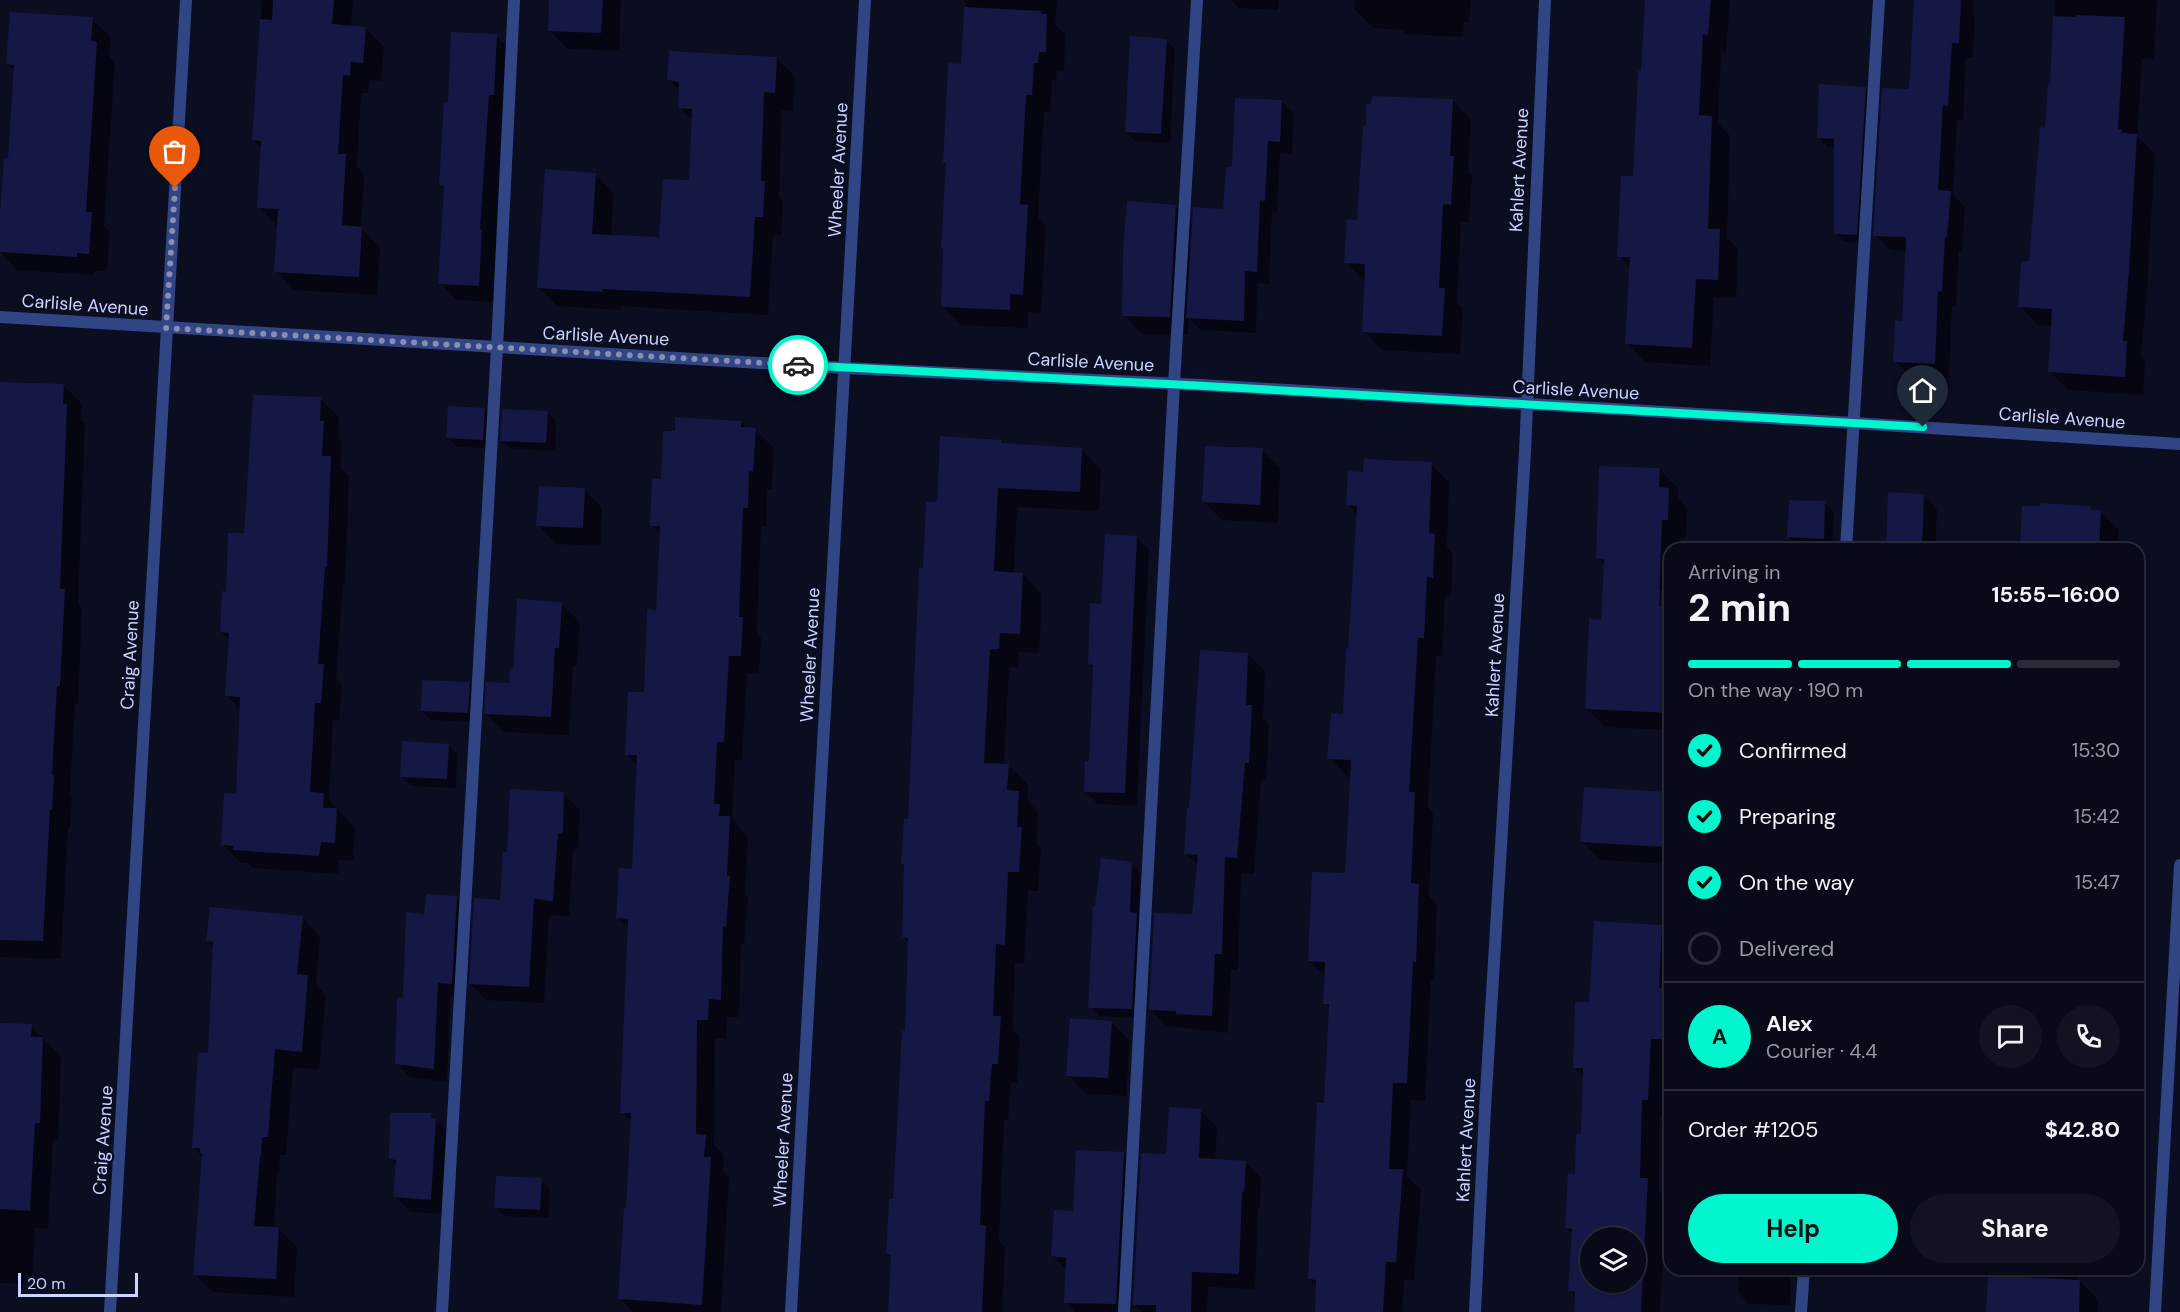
<!DOCTYPE html>
<meta charset="utf-8">
<style>
:root{--surface:#080a19;--page:#111322;--text:#f1f3f6;--muted:#989aa2;--line:#292b38;--accent:#00f6cc}
body{margin:0;font-family:"DM Sans",sans-serif;background:var(--page);color:var(--text);height:100vh;display:flex;flex-direction:column;font-size:22px;white-space:nowrap}
*{box-sizing:border-box;margin:0}
p{font-size:20px;color:var(--muted)}
.icon{flex:none;width:33px;height:33px;fill:none;stroke:currentColor;stroke-width:2;stroke-linecap:round;stroke-linejoin:round}
.map{position:relative;flex:1;overflow:hidden}
.sheet{position:absolute;left:1664px;top:543px;width:480px;height:732px;display:flex;flex-direction:column;background:var(--surface);border-radius:18px;box-shadow:0 2px 4px #0004,0 0 0 2px var(--line)}
.sheet>*{flex:none}
.tools{position:absolute;left:1580px;top:1227px;display:grid;gap:12px}
.tools a{display:grid;place-items:center;width:66px;height:66px;border-radius:50%;background:var(--surface);box-shadow:0 2px 4px #0004,0 0 0 2px var(--line);font-size:30px}
.scale{position:absolute;left:18px;bottom:15px;width:120px;box-sizing:border-box;padding-left:6px;border:3px solid #cbd4ff;border-top:0;font-size:16px;line-height:21px;white-space:nowrap;color:#cbd4ff;-webkit-text-stroke:4px #0b0d21;paint-order:stroke}
.pin{position:absolute;display:grid;place-items:center;width:51px;height:51px;color:#fff;margin:-62px -26px;border-radius:50% 50% 50% 0;rotate:-45deg;box-shadow:0 0 6px #0007}
.pin .icon{rotate:45deg}
.courier{position:absolute;display:grid;place-items:center;width:60px;height:60px;margin:-30px;border:4px solid #00f6cc;border-radius:50%;background:#fff;color:#222;box-shadow:0 2px 8px #0007}
.headline em{font-style:normal;font-weight:700}
.headline div{display:flex;flex-direction:column-reverse}
.headline{display:flex;align-items:center;justify-content:space-between;height:102px;padding:0 24px}
h1{font-size:39px;font-weight:700;line-height:45px}
.bar{display:grid;grid-template-columns:repeat(4,1fr);gap:9px 6px;align-content:center;height:72px;padding:0 24px}
.bar i{height:8px;border-radius:4px;background:var(--line)}
.bar .current{background:var(--accent)}
.bar p{grid-column:span 4}
.line{display:flex;align-items:center;gap:15px;padding:0 24px;border-top:2px solid var(--line)}
.line div{flex:1}
.round{display:grid;place-items:center;flex:none;width:63px;height:63px;border-radius:32px;background:var(--page)}
ol{padding:0 24px;list-style:none}
li{display:flex;align-items:center;gap:18px;height:66px}
li p{margin-inline-start:auto}
li .icon{padding:6px;border-radius:50%;background:var(--accent);color:#111;stroke-width:4}
li:last-child{color:var(--muted)}
li i{width:33px;height:33px;border:3px solid var(--line);border-radius:50%}
.primary-button{display:flex;gap:12px;margin-top:auto;padding:12px 24px}
.primary-button a{flex:1;height:69px;border-radius:36px;background:var(--accent);color:#111;font-size:24px;font-weight:700;line-height:69px;text-align:center}
.primary-button a+a{background:var(--page);color:var(--text)}
.map>svg:first-child{display:block}
.shadow{fill:#0007;fill-rule:evenodd}
.building{fill:#151844;fill-rule:evenodd}
.lines{fill:none;stroke-linecap:round;stroke-linejoin:round}
.service{stroke:#314585;stroke-width:12}
.minor{stroke:#314585;stroke-width:12}
.done{stroke:#888eb1;stroke-width:6;stroke-dasharray:0 10.8}
.route{stroke:#00f6cc;stroke-width:8}
.labels{text-anchor:middle;dominant-baseline:central;stroke-width:4.5;stroke-linejoin:round;paint-order:stroke}
.street-label{font-size:18px;fill:#cbd4ff;stroke:#0b0d21}
</style>
<div class="map">
<svg width="2180" height="1312" viewBox="0 0 2180 1312">
<rect width="100%" height="100%" fill="#0b0d21"/>
<!-- shadow -->
<path class="shadow" d="M262,0H353L351,27L365,28L384,47L381,81L369,80L368,93H361L357,167L364,174L361,228L380,247L377,295L294,290L276,271L277,226L259,207L262,149L253,140Z
M551,0H621L619,51L568,49L550,31Z
M963,0H1057L1055,25L1065,34L1064,70H1057L1056,81L1052,80L1050,113L1044,112L1038,217L1046,225L1041,313L1028,312V328L961,325L942,306L944,249L942,248L947,165L944,163L963,65L966,3Z
M1231,0H1279L1278,10L1239,8Z
M1355,0H1471L1469,22H1464L1463,37L1407,34L1402,30L1373,28L1354,9Z
M1646,0H1730L1726,53L1721,52L1718,123L1730,136L1727,238L1738,249L1736,298L1714,297L1710,366L1645,362L1627,343L1631,268L1619,256L1635,178Z
M1915,0H1974L1973,13L1975,16L1973,58L1966,57L1963,120H1957L1953,195L1965,207L1962,251H1959L1956,306H1952L1949,378L1910,376L1895,361L1904,322L1907,251L1890,250L1875,235L1911,91Z
M2055,0H2157L2154,59L2142,58L2137,136L2155,154L2147,291L2141,357L2145,361L2143,395L2068,390L2049,371L2052,326L2038,325L2020,306L2031,263L2052,86Z
M92,19L111,37L109,56L115,62L104,226L110,232L107,271H94V275L17,270L0,252V234L9,160L15,71L8,64Z
M496,36L514,53L496,302L457,300L440,283L445,189L441,185L449,103Z
M1166,40L1175,49L1170,143L1135,141L1126,132Z
M777,58L795,77L793,111L782,110L779,197L783,201L781,235H773L768,315L621,306V310L557,306L539,288L595,174L614,193L611,237L661,239L691,182L693,121L680,108V91L669,80Z
M1865,88L1874,97L1865,243L1844,242L1835,233V147H1828L1819,138Z
M1452,100L1471,119L1468,172L1472,176L1469,223L1461,222L1457,303L1463,308L1460,354L1382,350L1364,332V281L1346,262L1358,221L1367,106Z
M1281,101L1294,114L1292,154L1280,153L1277,213L1272,212L1269,284L1257,283L1256,333L1200,330L1189,318L1188,335L1142,334L1124,316L1176,207L1193,224L1225,211L1233,168Z
M0,384L63,385L82,404L81,420L85,424L78,604L82,609L78,704H75L70,793L72,795L70,827H68L61,959L0,957Z
M320,399L339,417L338,438L342,441L341,468L349,476L345,585H343L336,679L342,685L339,721L333,720L329,800L355,828L353,861L339,860L338,874L253,868L248,863H241L222,844L237,795L241,710L226,695L230,641L221,632L227,593L246,535Z
M485,409L494,418L492,448L457,447L448,438Z
M547,412L556,421L555,451L511,449L502,440Z
M741,422L748,429L755,430L774,448L772,489H767L766,526H761L757,633L761,637L759,674L747,673L742,760H735L732,819L748,836L745,894L748,896L744,944H741L739,1017H727L726,1038H715L714,1145L724,1155L723,1171L729,1177L721,1312H633L620,1299L628,1210L632,1122L622,1112L629,929L617,917L633,870L638,766L626,754L645,694L658,612L661,535L652,525L662,480Z
M1000,442L1004,445L1082,449L1101,469L1099,511L1017,507L1014,574H1023L1042,594L1039,653L1019,652L1018,668L1009,667L1004,765H1008L1028,785L1027,800L1038,812L1037,844L1041,848L1038,891H1028L1024,964L1015,963L1013,1030L1020,1037L1017,1083H1011L1008,1120H1004L999,1241L1005,1247L1002,1312H889L892,1259L888,1254L894,1201L906,1033L910,943L903,937L905,867L902,864L909,821L924,569L938,504Z
M1262,450L1280,468L1278,523L1222,520L1204,502Z
M1431,464L1449,482L1447,548L1453,554L1451,596L1445,595L1442,656H1436L1428,807L1433,812L1429,896L1437,904L1434,980H1431L1425,1101L1411,1100L1407,1176L1421,1190L1414,1280H1404L1402,1312H1316L1317,1287L1309,1279L1326,1105L1330,1008L1325,1003L1326,977L1309,961L1346,875L1351,777H1348L1329,758L1344,715L1349,651L1358,515L1347,504L1365,473Z
M1660,470L1678,488V498L1687,508L1686,538H1680V549H1670V590H1623L1598,557Z
M584,489L602,508L601,546L557,544L538,525Z
M1924,495L1937,509L1935,549H1884L1885,545H1888Z
M1825,503L1834,512L1832,547L1798,546L1789,537Z
M2090,507L2094,511H2100L2119,530L2118,549H2021Z
M1137,537L1149,550L1137,806L1098,804L1085,792L1090,762L1094,669L1089,664L1102,605Z
M561,604L580,622L577,666H573L569,735L504,732L486,714L510,685L514,670Z
M1670,625V730L1605,727L1587,709Z
M1248,654L1265,671L1263,717L1269,724L1266,780L1261,779L1254,874L1241,873L1238,970H1231L1228,1033L1167,1026L1150,1009L1193,916L1199,866L1185,853Z
M469,683L478,692L476,722L431,720L422,711Z
M448,745L457,754L456,788L411,786L402,777Z
M1670,793V864L1601,860L1582,842Z
M564,794L580,810L578,849H573L569,916L549,915L544,1003L486,1000L470,984L501,901L509,854Z
M1131,863L1140,873L1139,916L1146,923L1141,1018L1099,1016L1090,1007Z
M457,898L470,911L465,996L450,995L447,1082L410,1077L397,1064L405,999L426,915Z
M302,917L320,936L316,985L326,995L319,1070L293,1067L286,1155H280L279,1174H277L274,1228H278L297,1247L294,1297L213,1292L194,1274L203,1157L194,1148L209,1055L214,947L208,941Z
M1661,926L1670,934V1057L1666,1118L1660,1117L1658,1190L1666,1198L1660,1312H1575L1576,1297L1570,1291L1573,1234L1567,1228L1582,1136L1584,1077L1575,1068L1590,1004ZM1590,1238H1635V1282H1590Z
M1111,1022L1130,1041L1126,1096L1086,1094L1068,1075Z
M0,1025L31,1026L61,1057L58,1141H53L48,1229L35,1228L32,1284L0,1283Z
M1201,1111L1217,1127L1215,1161L1245,1162L1261,1178L1260,1207H1258L1255,1289L1208,1287L1207,1312H1142L1134,1304L1167,1155Z
M431,1115L451,1135L446,1214L410,1212L395,1196L397,1166L390,1159Z
M1124,1153L1138,1168L1130,1312H1075L1066,1303L1067,1270L1052,1256L1075,1212Z
M541,1180L550,1189L549,1218L505,1216L496,1207Z
M1739,1269H1791L1790,1305L1749,1304L1738,1292Z
M1989,1269H2078L2077,1281H2080L2098,1300V1312H1987Z"/>
<!-- building -->
<path class="building" d="M273,0H334L332,24L366,27L363,63L351,62L350,76L343,75L338,154H346L342,225L362,227L359,277L274,272L278,209L257,208L261,141L252,140L260,19L272,20Z
M549,0H603L601,33L548,31Z
M1645,0H1711L1708,35L1703,34L1699,115L1712,116L1708,229H1720L1718,280L1696,279L1692,348L1625,344L1630,257H1617L1621,176H1633L1638,71H1641Z
M1914,0H1961L1959,43H1952L1948,106L1943,105L1938,190L1951,191L1947,237H1945L1942,292L1938,291L1935,364L1893,362L1895,320L1902,321L1906,237L1873,236L1882,88L1909,89Z
M964,7L1041,11V14H1047L1046,52H1039L1038,63H1034L1032,95H1026L1020,204L1028,205L1023,295L1010,294V310L941,307L943,248H941L946,163H943L948,63L961,64Z
M10,12L93,17L91,41L97,42L86,212H92L89,254L77,253V257L0,252V212L4,158H8L14,65L6,64Z
M2076,15L2125,17L2118,129H2122L2121,133L2137,134L2129,271L2123,341H2127L2125,377L2048,372L2052,309L2018,307L2021,261H2029L2040,127L2045,128L2048,84H2050L2053,16L2076,17Z
M451,32L497,34L494,95H489L480,229H482L479,286L438,284L444,186L439,185L444,102H448Z
M1130,36L1167,39L1161,134L1125,132Z
M669,51L777,57L775,93L764,92L761,181H765L763,217H755L750,297L603,289L602,292L537,288L545,169L596,173L592,234L659,237L663,179L689,180L692,109L678,108L679,82L667,80Z
M1819,84L1866,87L1857,235L1834,234V139L1817,138Z
M1372,96L1453,99L1450,156H1454L1451,205L1443,204L1439,288H1445L1442,336L1362,332L1365,264L1344,263L1347,219L1357,220L1363,125L1366,126V104H1371Z
M1235,98L1282,100L1280,142L1268,141L1265,201L1260,200L1257,272L1245,271L1244,321L1186,318L1193,207L1223,209L1226,167H1232Z
M1127,201L1176,205L1170,317L1122,316L1123,249Z
M0,382L64,384L63,404H67L60,589H65L60,686H57L52,775H54L52,810L50,809L43,941L0,940Z
M253,395L321,397L320,421H324L322,456H331L327,567H325L318,664H324L321,703H315L310,792L324,793L323,808H337L335,843L321,842L319,856L233,850L234,846L221,845L224,793L236,794L240,697L225,696L229,633L220,632L222,591L226,592L228,533H244Z
M448,406L485,408L483,440L446,438Z
M502,409L548,411L546,443L500,441Z
M675,417L741,421V427L756,428L753,472L749,471L748,508H743L739,617H743L741,656H729L724,742H717L714,804H720L719,816H730L727,876H730L726,927L723,926L721,1000L709,999L708,1020H697L696,1134L706,1135L704,1157H711L702,1305L618,1299L624,1208H626L631,1113H620L628,919L616,918L619,868L632,869L637,755H625L628,692H644L647,609L656,610L660,526H650L652,478L661,479L663,431H675Z
M940,436L1001,440V443L1082,448L1080,492L998,488L994,571L1023,573L1020,634L1000,633L999,649H990L984,763L1009,764L1007,790L1019,791L1017,827H1022L1019,872H1008L1005,945L996,944L993,1016H1001L998,1064H992L989,1101H985L980,1225L986,1226L982,1312H888L891,1255L886,1254L889,1199H893L902,1031H905L908,938L902,937L904,865L901,864L904,819H908L919,567L923,568L926,502H937Z
M1205,446L1263,448L1260,505L1202,502Z
M1364,459L1432,462L1429,533L1435,534L1433,578L1427,577L1424,638H1418L1409,792H1415L1411,883L1419,884L1416,962H1413L1407,1083H1393L1389,1169H1403L1396,1262H1386L1383,1312H1315L1316,1280L1308,1279L1317,1103H1324L1329,1004H1323L1325,962L1308,961L1312,872L1345,873L1351,760L1327,759L1331,713L1343,714L1346,649H1348L1357,506L1346,505L1348,471L1363,472Z
M1599,466L1660,468L1659,487L1669,488L1668,520H1662L1659,606H1670V713L1585,709L1589,619L1601,620L1604,559L1596,558Z
M539,486L585,488L583,528L536,526Z
M1888,492L1924,494L1922,549H1886Z
M1789,500L1825,501L1824,539L1787,537Z
M2040,503L2091,506V509L2101,510L2099,549H2020L2022,506H2040Z
M1105,534L1137,536L1125,793L1084,792L1085,761H1089L1093,665L1088,664L1090,603L1101,604Z
M517,599L562,602L559,648H555L551,717L484,714L486,682L509,683L510,668L513,669Z
M1200,650L1248,653L1246,705H1252L1249,763H1245L1237,858L1225,857L1222,954H1215L1212,1016L1176,1014V1011L1149,1010L1154,913L1192,914L1198,855L1184,854L1187,808H1189Z
M422,680L470,682L468,713L421,711Z
M402,741L449,744L447,779L400,777Z
M1584,787L1670,792V831H1665L1664,847L1580,842Z
M510,789L564,792L563,834L558,833L553,901L534,899L529,987L469,984L474,898L500,900L503,852H507Z
M1101,858L1132,862L1130,912L1137,913L1132,1009L1088,1008L1093,906H1095Z
M426,894L457,896L452,984L438,983L434,1069L395,1064L397,997H403L406,912L424,914Z
M210,907L303,916L297,974L308,975L302,1052L275,1049L268,1137H262L261,1156H260L254,1226L279,1227L276,1279L193,1275L202,1154L200,1153V1148H192L198,1052L208,1053L213,942L206,941Z
M1594,921L1662,925L1659,988H1664L1662,1039H1651L1648,1100H1642L1640,1178H1648L1641,1312H1574L1575,1292L1568,1291L1572,1229L1565,1228L1568,1174H1575L1576,1134H1581L1583,1068H1573L1575,1002H1589ZM1590,1238H1635V1282H1590Z
M1070,1018L1112,1021L1108,1078L1066,1076Z
M0,1023L32,1024L31,1037H43L40,1123H35L30,1211L0,1209Z
M1169,1107L1201,1109L1199,1158L1246,1161L1244,1192L1242,1191L1239,1274L1192,1272L1191,1312H1156V1305H1133L1141,1153L1166,1154Z
M390,1113H432L431,1118H436L431,1200L393,1197L396,1160L389,1159Z
M1076,1150L1124,1152L1116,1304L1064,1303L1066,1258L1051,1256L1054,1210L1073,1211Z
M496,1176L542,1178L540,1210L494,1208Z
M1988,1275L2080,1280L2079,1312H1986Z"/>
<g class="lines">
<!-- service -->
<path class="service" d="M1846,549L1879,0
M442,1312L497,348L514,0
M1124,1312L1174,384L1197,0
M1801,1312L1804,1269"/>
<!-- minor -->
<path class="minor" d="M0,317L844,368L1201,385L1853,423L2180,444
M110,1312L186,0
M791,1312L865,0
M1475,1312L1485,1109L1525,452L1545,0
M2155,1312L2180,865"/>
</g>
<g class="lines">
<!-- done -->
<path class="done" d="M175,188L166,328L798,365"/>
<!-- route -->
<path class="route" d="M798,365L1187,385L1923,427"/>
</g>
<g class="labels">
<!-- street labels -->
<g class="street-label">
<text transform="translate(838 170) rotate(-87)">Wheeler Avenue</text>
<text transform="translate(1519 170) rotate(-87)">Kahlert Avenue</text>
<text transform="translate(85 305) rotate(4)">Carlisle Avenue</text>
<text transform="translate(606 336) rotate(3)">Carlisle Avenue</text>
<text transform="translate(1091 362) rotate(3)">Carlisle Avenue</text>
<text transform="translate(1576 390) rotate(3)">Carlisle Avenue</text>
<text transform="translate(2062 418) rotate(4)">Carlisle Avenue</text>
<text transform="translate(130 655) rotate(-87)">Craig Avenue</text>
<text transform="translate(810 655) rotate(-87)">Wheeler Avenue</text>
<text transform="translate(1495 655) rotate(-87)">Kahlert Avenue</text>
<text transform="translate(103 1140) rotate(-86)">Craig Avenue</text>
<text transform="translate(783 1140) rotate(-87)">Wheeler Avenue</text>
<text transform="translate(1466 1140) rotate(-87)">Kahlert Avenue</text>
</g>
</g>
</svg>
<div class="tools">
<a><svg class="icon" aria-label="layers" viewBox="0 0 24 24"><path d="M12 4l9 5-9 5-9-5zM3 14l9 5 9-5"/></svg></a>
</div>
<div class="scale">20 m</div>
<div class="pin" style="left:175px;top:188px;background:#ea580c"><svg class="icon" aria-label="bag" viewBox="0 0 24 24"><path d="M5 8h14l-1 12H6zM9 8a3 3 0 0 1 6 0"/></svg></div>
<div class="pin" style="left:1923px;top:427px;background:#1f2937"><svg class="icon" aria-label="home" viewBox="0 0 24 24"><path d="M3 11l9-7 9 7M6 9v11h12V9"/></svg></div>
<div class="courier" style="left:798px;top:365px"><svg class="icon" aria-label="car" viewBox="0 0 24 24"><path d="M5 17H2v-5l4-1 3-4h7l3 4 3 1v5h-3M9 17h6M6 11h13"/><circle cx="7" cy="17" r="2"/><circle cx="17" cy="17" r="2"/></svg></div>
<section class="sheet">
<div class="headline"><div><h1>2 min</h1><p>Arriving in</p></div><em>15:55–16:00</em></div>
<div class="bar"><i class="current"></i><i class="current"></i><i class="current"></i><i></i><p>On the way · 190 m</p></div>
<ol>
<li><svg class="icon" aria-label="check" viewBox="0 0 24 24"><path d="M5 12l5 5 9-10"/></svg>Confirmed<p>15:30</p></li>
<li><svg class="icon" aria-label="check" viewBox="0 0 24 24"><path d="M5 12l5 5 9-10"/></svg>Preparing<p>15:42</p></li>
<li><svg class="icon" aria-label="check" viewBox="0 0 24 24"><path d="M5 12l5 5 9-10"/></svg>On the way<p>15:47</p></li>
<li><i></i>Delivered</li>
</ol>
<div class="line" style="height:108px"><b class="round" style="background:var(--accent);color:#111">A</b><div><b>Alex</b><p>Courier · 4.4</p></div><a class="round"><svg class="icon" aria-label="chat" viewBox="0 0 24 24"><path d="M4 5h16v11H9l-5 4z"/></svg></a><a class="round"><svg class="icon" aria-label="phone" viewBox="0 0 24 24"><path d="M5 4h4l2 5-3 2q2 4 5 5l2-3 5 2v4C11 20 4 13 5 4z"/></svg></a></div>
<div class="line" style="height:78px"><div>Order #1205</div><b>$42.80</b></div>
<div class="primary-button"><a>Help</a><a>Share</a></div>
</section>
</div>
